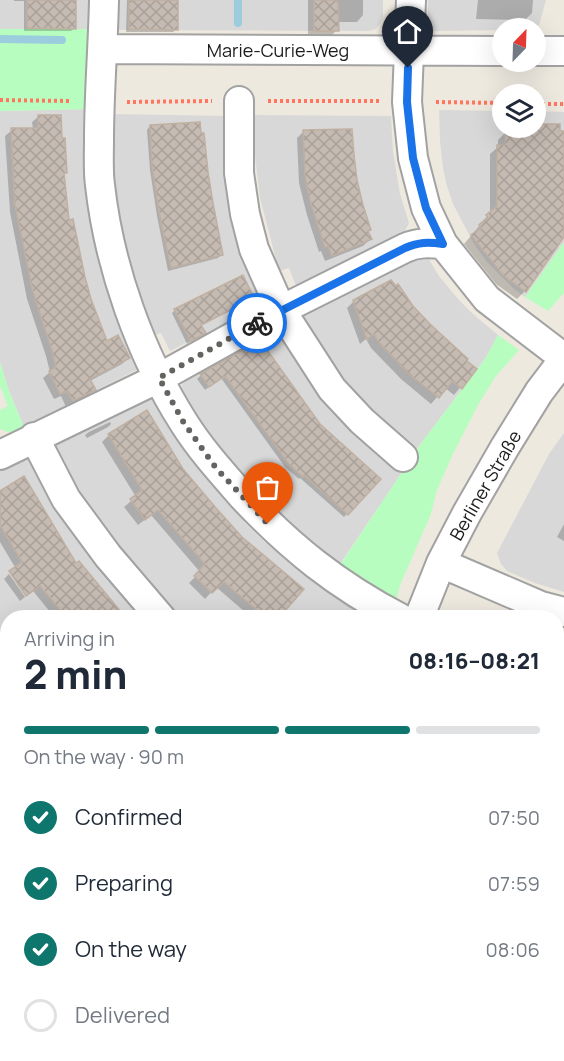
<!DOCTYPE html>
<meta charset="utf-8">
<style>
:root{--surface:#fff;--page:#f2f2f3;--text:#1f2937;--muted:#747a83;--line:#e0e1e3;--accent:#0f766e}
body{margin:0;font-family:Manrope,sans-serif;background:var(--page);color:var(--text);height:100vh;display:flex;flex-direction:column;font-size:22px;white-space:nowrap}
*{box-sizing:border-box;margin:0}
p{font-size:20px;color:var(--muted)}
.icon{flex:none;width:33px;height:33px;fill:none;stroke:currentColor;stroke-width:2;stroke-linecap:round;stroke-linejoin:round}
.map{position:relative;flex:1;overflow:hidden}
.details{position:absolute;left:0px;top:610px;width:564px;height:452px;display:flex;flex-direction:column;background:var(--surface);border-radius:24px 24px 0 0;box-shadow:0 6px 24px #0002}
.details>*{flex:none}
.needle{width:39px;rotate:23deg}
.controls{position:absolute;left:492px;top:18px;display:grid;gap:12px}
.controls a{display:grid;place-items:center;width:54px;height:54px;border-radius:50%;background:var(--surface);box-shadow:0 6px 24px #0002;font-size:30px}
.pin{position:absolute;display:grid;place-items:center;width:51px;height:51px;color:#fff;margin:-62px -26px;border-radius:50% 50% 50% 0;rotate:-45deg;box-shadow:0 0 6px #0007}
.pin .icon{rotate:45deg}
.courier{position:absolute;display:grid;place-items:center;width:60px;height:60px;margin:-30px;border:4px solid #1a73e8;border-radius:50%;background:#fff;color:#222;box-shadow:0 2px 8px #0007}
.summary em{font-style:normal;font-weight:800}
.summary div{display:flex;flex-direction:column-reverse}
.summary{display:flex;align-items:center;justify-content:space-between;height:102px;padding:0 24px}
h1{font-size:39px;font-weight:800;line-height:45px}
.bar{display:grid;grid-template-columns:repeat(4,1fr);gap:9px 6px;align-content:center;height:72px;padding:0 24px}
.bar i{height:8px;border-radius:4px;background:var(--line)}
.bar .selected{background:var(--accent)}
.bar p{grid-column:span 4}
ol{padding:0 24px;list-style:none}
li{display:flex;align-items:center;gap:18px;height:66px}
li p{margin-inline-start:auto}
li .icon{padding:6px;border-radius:50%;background:var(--accent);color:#fff;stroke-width:4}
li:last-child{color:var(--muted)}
li i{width:33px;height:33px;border:3px solid var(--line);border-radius:50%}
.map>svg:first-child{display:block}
.residential{fill:#d9d8d8}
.forest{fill:url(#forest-crowns)}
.park{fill:#b7fdbf}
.parking{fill:#e7e7e7}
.shadow{fill:#0003}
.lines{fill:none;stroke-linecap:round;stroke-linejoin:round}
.stream{stroke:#9ccddf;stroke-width:8}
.building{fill:url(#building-cross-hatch);stroke:#c0b0a1;stroke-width:1.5}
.minor-casing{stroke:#a2a2a2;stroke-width:32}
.path{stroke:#ff755f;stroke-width:4;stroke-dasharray:3 3;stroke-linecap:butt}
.minor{stroke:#fff;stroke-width:28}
.done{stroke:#656360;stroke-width:6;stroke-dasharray:0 10.8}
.route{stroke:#1a73e8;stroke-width:8}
.labels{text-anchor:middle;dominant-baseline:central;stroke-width:5;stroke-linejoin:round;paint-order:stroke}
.street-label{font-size:18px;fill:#1b1b1b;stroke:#fff}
</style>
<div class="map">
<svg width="564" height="1061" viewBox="0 0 564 1061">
<defs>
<pattern id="forest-crowns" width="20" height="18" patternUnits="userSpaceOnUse" patternTransform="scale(1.5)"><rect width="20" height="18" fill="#a1d091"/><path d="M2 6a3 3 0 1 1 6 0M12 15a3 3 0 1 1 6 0" fill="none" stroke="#8ab27c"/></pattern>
<pattern id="building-cross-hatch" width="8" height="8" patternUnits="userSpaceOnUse" patternTransform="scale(1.5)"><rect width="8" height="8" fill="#c5bbb3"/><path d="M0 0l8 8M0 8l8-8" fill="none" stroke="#a9a099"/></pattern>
</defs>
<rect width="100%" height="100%" fill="#eee9df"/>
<!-- residential -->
<path class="residential" d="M0,0H91L90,29H0Z
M114,0H383V17L380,24L376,29L368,31L114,30Z
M428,0H546L538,29L502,28V30L434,31L428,27Z
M90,109L142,367L24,427L9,391L0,362V111Z
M439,110L502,111V128H536V111L564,112V242L525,297L513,288L487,262L474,244L453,204L447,186L443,168L440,141Z
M111,114L229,116L268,302L170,351L161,333L152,336L136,297L117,209L111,167Z
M253,115L391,116L393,151L400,194L409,223L405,231L400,236L390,239L297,288L289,268L279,271L260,198L252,131Z
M424,257L428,258L439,276L458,299L473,314L498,335L485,359L416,450L377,418L354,395L322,354L301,318L304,313L414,258Z
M276,329L281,331L328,396L329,407L352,430L405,468L338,567L239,479L179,392L188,372Z
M151,392L189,445L188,455L211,485L220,486L242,511L244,522L266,543H274L389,618H182L159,595L129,560L94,514L56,455L55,450L58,439Z
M564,433V592L535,583L507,571L501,564L497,553L549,454Z
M20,456L29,457L70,518L68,527L86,552L96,554L144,618H8L7,660L0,652V467Z
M557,632L564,634V918H557Z
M7,970L8,1054L46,1055V1061H0V971Z"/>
<!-- forest -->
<path class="forest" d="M557,918H564V1061H478L479,1055L556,1054Z
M46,1055V1054L229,1055L226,1061H46Z"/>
<!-- park -->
<path class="park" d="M0,29H90V109L0,111Z
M564,242V293L548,311L525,297Z
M498,335L519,350L496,376L478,405L453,454L437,490L431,514L401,583L393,609L336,571L422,442L485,359Z
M0,362L9,391L24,427L11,433L0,429V410L8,406L0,386Z
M0,652L8,660V933L0,937Z"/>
<!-- parking -->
<path class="parking" d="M320,1055V1054L469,1055L467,1061H318Z"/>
<!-- shadow -->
<path class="shadow" d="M14,0H75V28L71,31H24V1H14Z
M127,0H175L177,29L173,32H126Z
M308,0H363V15L357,22H337V30L331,36H308Z
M478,0H533L532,13L525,20L476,19Z
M39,116L66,172L63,175L68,222L83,278L106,343L128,358L122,364L90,381L94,390L88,396L66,407L61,396L54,399L43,378L50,372L46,356L27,299L10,212L5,136L12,130L33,129L32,122Z
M150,126L206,172L222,254L218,258L168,271L157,216L150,170L147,130Z
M536,126H559V132H564V235L525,291L517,299L496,284L464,244L480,225L479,224L490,214V154L498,147V140L506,132H514L519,128H536Z
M304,131L352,155L367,232L370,239L363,246L325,261L321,251L319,252L307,215L299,183L297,138Z
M253,298L249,301L200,326L204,333L187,344L172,313L175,310Z
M354,301L412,306L465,361L475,369L454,395L445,388L431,404L401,379L371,348L366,339L360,344L347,308Z
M260,342L319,425L379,479L344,517L300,478L299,479L285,467L221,378L205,390L197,379L200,376Z
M146,412L182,470L241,538L277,618H252L216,587L205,599L189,583L200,572L151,515L138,525L124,507L136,497L102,442L109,435Z
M110,422L111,424L108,427L87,438L85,435L89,432Z
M0,492L76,566L124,618H55L33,591L28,595L12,572L16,569L0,542Z
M564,524V541L557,537Z
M9,574L25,597L20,601L4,579Z
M353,612L363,618H348Z
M556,655L564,659V709L556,722Z
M556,806L564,811V860L556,855Z"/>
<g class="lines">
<!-- stream -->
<path class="stream" d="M238,23V0
M0,39L62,40"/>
</g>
<!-- building -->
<path class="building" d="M27,0H76V29L27,28Z
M129,0H178V30L129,29Z
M314,0H338L339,31H314Z
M38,115H61L62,138H65L67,173H64L69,220L73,219L85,277L91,299L107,341L118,335L130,358L90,379L96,390L73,401L67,391L60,394L49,371L56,367L52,350L33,292L15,205L11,128H38Z
M200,122L201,133H204L208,172L213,203L223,255L171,268L162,227L157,199L152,165L150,125Z
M536,124H560V131H564V237L526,292L504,276L471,235L481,228L479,225L488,218L486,215L497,206V145H505V130L519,131L520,128H536Z
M352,129L354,155L357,180L363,205L371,230L368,231L372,239L332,256L328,246L325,247L310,200L305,175L303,130Z
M243,275L254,298L201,325L206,333L191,341L174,309Z
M391,280L396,286L398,284L413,306L430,324L468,359L467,361L477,369L462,389L452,381L439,398L407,372L378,341L374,334L367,339L353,300Z
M260,340L320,424L381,479L348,515L304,475L303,477L289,464L225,376L209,387L200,374Z
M147,410L183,469L216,508L242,537L304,589L279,618H266L224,582L212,593L194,576L205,564L158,510L145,520L130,499L142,490L108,434Z
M24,476L76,563L79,561L126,618H67L40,586L26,596L9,571L22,562L0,525V491Z"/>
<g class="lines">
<!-- minor casing -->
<g class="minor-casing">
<path id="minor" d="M104,0C103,47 99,93 99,140C99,155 98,171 100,185C109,266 140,354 184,423C201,450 222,473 243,497C291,548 337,585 400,618
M411,0L407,102L413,158L426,208L443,244L487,299L564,358
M103,49L502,51
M536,51H564
M239,101V173L245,214L254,249L281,310L332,389L362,421L403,457
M34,437L66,499L108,556L161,618
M0,455L159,378L281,310L405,248C418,242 429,243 443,244
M441,563L541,606L564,612
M419,618L441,563L467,513L505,447L539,392L564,359
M0,954L8,947
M255,1061L257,1054"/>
</g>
<!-- path -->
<path class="path" d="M0,100L71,101
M268,101H380
M127,102L212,101
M436,102L502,103
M536,104H564"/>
<!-- minor -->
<use href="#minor" class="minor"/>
</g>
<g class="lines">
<!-- done -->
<path class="done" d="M257,323L159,378L184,423L216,468L268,524"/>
<!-- route -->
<path class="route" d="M257,323L405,248C419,242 428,242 443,244L426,208L413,158L407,102L408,68"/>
</g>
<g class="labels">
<!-- street labels -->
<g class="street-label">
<text x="278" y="50">Marie-Curie-Weg</text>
<text transform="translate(485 485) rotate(-60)">Berliner Straße</text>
</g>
</g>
</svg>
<div class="controls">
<a><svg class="needle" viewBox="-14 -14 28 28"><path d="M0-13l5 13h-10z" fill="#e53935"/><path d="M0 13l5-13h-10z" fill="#747a83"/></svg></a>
<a><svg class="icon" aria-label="layers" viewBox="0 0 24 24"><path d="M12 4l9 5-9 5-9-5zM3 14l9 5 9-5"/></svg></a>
</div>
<div class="pin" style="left:268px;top:524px;background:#ea580c"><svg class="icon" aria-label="bag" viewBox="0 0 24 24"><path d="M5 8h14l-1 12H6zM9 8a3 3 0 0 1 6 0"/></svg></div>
<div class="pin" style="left:408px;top:68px;background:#1f2937"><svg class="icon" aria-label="home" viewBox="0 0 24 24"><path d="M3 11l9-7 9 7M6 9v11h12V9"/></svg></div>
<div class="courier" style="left:257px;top:323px"><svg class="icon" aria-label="bike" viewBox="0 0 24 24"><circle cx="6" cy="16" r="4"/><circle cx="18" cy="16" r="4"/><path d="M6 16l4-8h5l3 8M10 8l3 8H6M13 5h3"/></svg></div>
<section class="details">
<div class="summary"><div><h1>2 min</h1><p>Arriving in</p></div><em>08:16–08:21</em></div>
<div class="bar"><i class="selected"></i><i class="selected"></i><i class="selected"></i><i></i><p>On the way · 90 m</p></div>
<ol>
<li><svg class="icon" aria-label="check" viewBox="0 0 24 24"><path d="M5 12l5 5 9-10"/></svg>Confirmed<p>07:50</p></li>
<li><svg class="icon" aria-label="check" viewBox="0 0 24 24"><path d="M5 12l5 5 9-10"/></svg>Preparing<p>07:59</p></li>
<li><svg class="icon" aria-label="check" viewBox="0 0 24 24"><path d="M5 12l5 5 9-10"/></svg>On the way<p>08:06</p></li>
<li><i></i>Delivered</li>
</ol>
</section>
</div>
